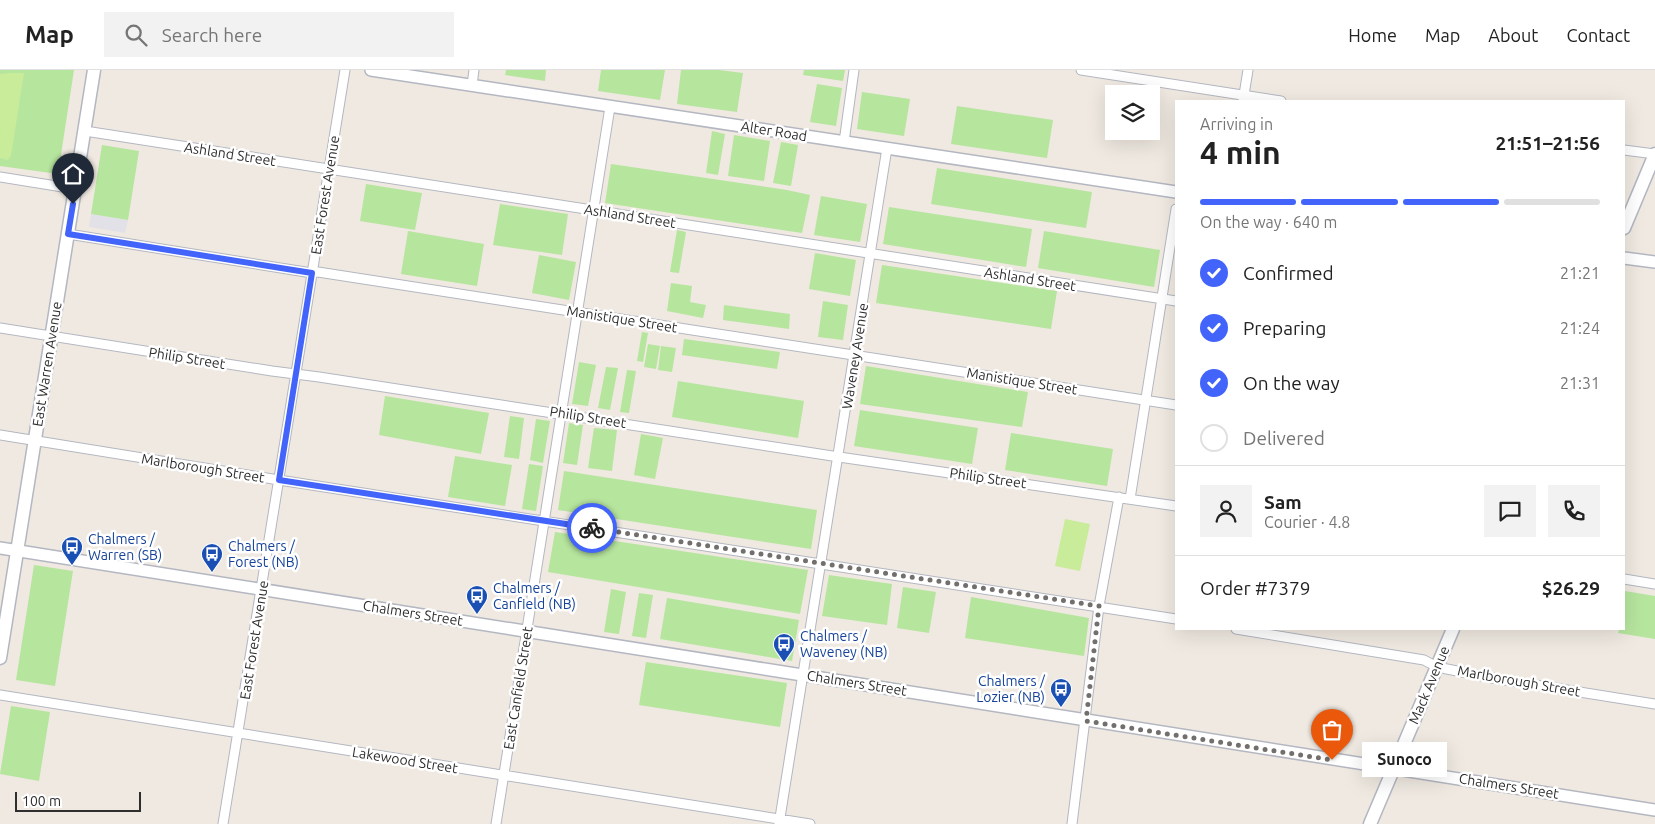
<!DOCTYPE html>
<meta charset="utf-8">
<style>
:root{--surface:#fff;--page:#f2f2f2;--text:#222;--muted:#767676;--line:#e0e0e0;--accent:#4264fb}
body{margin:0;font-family:Ubuntu,sans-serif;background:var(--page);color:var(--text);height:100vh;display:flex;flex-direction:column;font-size:19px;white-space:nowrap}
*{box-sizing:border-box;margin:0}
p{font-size:16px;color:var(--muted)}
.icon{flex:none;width:28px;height:28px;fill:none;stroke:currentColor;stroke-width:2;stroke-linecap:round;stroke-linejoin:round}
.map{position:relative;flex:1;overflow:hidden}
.drawer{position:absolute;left:1175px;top:30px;width:450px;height:530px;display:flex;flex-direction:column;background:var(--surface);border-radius:0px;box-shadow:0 5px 20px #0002}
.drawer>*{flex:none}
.buttons{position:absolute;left:1105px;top:15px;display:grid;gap:10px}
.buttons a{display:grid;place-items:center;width:55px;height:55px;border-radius:0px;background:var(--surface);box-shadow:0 5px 20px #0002;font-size:25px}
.scale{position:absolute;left:15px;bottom:12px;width:126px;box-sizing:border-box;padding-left:5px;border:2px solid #2e2e2e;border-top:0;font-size:14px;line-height:18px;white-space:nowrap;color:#2e2e2e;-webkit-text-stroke:4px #fff;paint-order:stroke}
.pin{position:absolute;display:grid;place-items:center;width:42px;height:42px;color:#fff;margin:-51px -21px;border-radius:50% 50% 50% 0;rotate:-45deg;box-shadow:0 0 5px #0007}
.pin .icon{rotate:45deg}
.courier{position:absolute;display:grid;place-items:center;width:50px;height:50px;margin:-25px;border:4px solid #4264fb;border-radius:50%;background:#fff;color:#222;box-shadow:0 1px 6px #0007}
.bubble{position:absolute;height:35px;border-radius:0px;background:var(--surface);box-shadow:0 5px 20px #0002;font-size:16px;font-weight:700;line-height:35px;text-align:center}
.overview em{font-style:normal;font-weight:700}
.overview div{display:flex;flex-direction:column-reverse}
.overview{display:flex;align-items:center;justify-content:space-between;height:85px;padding:0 25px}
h1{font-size:32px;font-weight:700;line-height:38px}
.bar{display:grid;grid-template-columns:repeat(4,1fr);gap:8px 5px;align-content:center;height:60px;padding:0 25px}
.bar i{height:6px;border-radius:4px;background:var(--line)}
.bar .active{background:var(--accent)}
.bar p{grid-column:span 4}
.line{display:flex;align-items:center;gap:12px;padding:0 25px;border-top:1px solid var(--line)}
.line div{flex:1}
.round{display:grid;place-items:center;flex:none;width:52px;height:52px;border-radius:0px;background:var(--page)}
ol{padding:0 25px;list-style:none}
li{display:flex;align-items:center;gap:15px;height:55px}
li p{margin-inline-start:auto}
li .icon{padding:5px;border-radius:50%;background:var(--accent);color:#fff;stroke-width:4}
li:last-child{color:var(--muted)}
li i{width:28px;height:28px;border:2px solid var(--line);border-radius:50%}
header{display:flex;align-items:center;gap:30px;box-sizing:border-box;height:70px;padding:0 25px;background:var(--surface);border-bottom:1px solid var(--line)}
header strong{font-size:24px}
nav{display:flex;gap:28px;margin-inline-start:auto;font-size:18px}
.search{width:350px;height:45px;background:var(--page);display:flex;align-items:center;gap:12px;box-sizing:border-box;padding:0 18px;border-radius:0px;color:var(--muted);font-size:19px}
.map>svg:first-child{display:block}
.industrial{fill:#e3e1e8}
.green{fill:#b6e59e}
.pitch{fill:#c9ec9a}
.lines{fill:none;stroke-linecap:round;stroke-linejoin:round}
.minor-casing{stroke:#b4b7c1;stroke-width:11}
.tertiary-casing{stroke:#b4b7c1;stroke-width:14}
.secondary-casing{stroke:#b4b7c1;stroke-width:15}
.minor{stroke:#fff;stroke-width:9}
.tertiary{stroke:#fff;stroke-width:11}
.secondary{stroke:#fff;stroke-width:12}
.done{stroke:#726f6d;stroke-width:5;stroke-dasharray:0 9}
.route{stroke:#4264fb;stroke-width:6}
.labels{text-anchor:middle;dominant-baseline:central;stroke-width:5;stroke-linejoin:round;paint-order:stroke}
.street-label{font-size:14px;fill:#2e2e2e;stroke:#fff}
.transit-label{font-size:14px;fill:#164399;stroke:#fff;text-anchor:start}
</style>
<header>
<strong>Map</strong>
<div class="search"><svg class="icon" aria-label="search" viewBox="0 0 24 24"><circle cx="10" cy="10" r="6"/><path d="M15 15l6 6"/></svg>Search here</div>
<nav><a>Home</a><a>Map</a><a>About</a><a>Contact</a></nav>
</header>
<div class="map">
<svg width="1655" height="754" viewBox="0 0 1655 754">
<rect width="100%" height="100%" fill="#efe9e1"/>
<!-- industrial -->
<path class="industrial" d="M91,144L128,150L125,163L89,157Z"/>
<!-- green -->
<path class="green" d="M0,0H74L58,104L0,96Z
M506,0H546L545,11L505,5Z
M601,0H665L660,30L598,21Z
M681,0H719L743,3L737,42L677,34Z
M804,0H845L843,11L803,5Z
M817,14L842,18L836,56L810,52Z
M862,22L910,29L904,66L857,59Z
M957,36L1053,50L1047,88L951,74Z
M712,61L725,64L718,105L706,103Z
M734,65L770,71L764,111L728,106Z
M781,72L798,75L791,116L773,113Z
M102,75L139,81L128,150L91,144Z
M611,94L787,120L810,125L802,163L605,133Z
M937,98L1092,122L1086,158L931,134Z
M366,114L422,123L415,160L360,151Z
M821,126L867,134L860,172L814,165Z
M500,134L568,144L562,185L493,175Z
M889,137L1032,159L1026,197L883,174Z
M677,160L686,162L679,203L670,202Z
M408,161L484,174L477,216L401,204Z
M1044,161L1160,180L1154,217L1038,198Z
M815,183L856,190L850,226L809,219Z
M539,185L576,192L569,230L532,223Z
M882,195L1057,221L1051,259L876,233Z
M671,213L692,216L690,232L706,235L703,248L667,241Z
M823,231L848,235L843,270L818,267Z
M724,235L790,244L789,259L723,250Z
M642,262L648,263L643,292L637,291Z
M684,269L780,282L777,299L682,285Z
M648,274L660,276L656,299L644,297Z
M661,276L676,278L672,302L658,300Z
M579,292L596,295L588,336L572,334Z
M866,296L1028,322L1022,357L860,334Z
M606,297L618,298L610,340L598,338Z
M627,300L636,301L629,343L620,342Z
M678,311L804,331L798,368L672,347Z
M385,326L489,343L481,384L379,365Z
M860,340L978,358L972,394L854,376Z
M510,346L524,348L519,389L504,387Z
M536,349L550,351L543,393L530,390Z
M569,353L583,355L577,395L563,393Z
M594,358L617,360L612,401L588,398Z
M1011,363L1113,379L1107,416L1005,400Z
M641,364L663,368L655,409L634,405Z
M455,386L512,395L505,436L448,427Z
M529,394L543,396L536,441L522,439Z
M564,401L817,440L811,479L558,440Z
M555,462L808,500L800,544L548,502Z
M34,495L73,501L55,616L16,610Z
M829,505L892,514L887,555L822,546Z
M903,517L936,522L929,563L897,558Z
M611,519L626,522L619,564L604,562Z
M1625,521L1655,526V569L1618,563L1619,559H1624Z
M639,523L653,525L646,568L632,566Z
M971,527L1089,548L1084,586L965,568Z
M667,528L799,550L792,591L660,569Z
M646,592L787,613L780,657L639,635Z
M11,636L50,642L39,711L0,704Z"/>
<!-- pitch -->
<path class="pitch" d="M11,3H24L11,86L8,90L0,88V4Z
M1065,449L1090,454L1080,501L1055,496Z"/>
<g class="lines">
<!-- minor casing -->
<g class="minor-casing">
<path id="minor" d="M1081,0L1281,31
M472,15L474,0
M1243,31L1248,0
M85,61L1176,231
M844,72L854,0
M1624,80L1655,84
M0,107L75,119
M68,164L312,203L318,202L1176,335
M0,258L272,301L319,307L839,387L1176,436
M0,365L279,410L1176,549
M1130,429L1176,139
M1624,509L1655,514
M1236,559L1424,590L1437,597L1492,608L1655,634
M0,625L810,754
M223,754L345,0
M496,754L610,37
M779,754L887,78
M1072,754L1099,536L1119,427"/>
</g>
<!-- tertiary casing -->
<g class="tertiary-casing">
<path id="tertiary" d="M371,0L1176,122
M1624,188L1655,192
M0,478L1655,740"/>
</g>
<!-- secondary casing -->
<g class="secondary-casing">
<path id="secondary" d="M1624,158L1655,84
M0,588L94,0
M1370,754L1453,559"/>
</g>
<!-- minor -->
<use href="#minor" class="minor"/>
<!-- tertiary -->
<use href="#tertiary" class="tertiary"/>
<!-- secondary -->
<use href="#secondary" class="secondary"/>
</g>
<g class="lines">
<!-- done -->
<path class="done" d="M592,458L1099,536L1086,651L1332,690"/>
<!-- route -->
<path class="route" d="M73,134L68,164L312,203L279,410L592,458"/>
</g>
<!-- icons -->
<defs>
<g id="bus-pin" transform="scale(1.125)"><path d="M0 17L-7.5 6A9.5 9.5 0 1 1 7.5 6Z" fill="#1a4fb4" stroke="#fff"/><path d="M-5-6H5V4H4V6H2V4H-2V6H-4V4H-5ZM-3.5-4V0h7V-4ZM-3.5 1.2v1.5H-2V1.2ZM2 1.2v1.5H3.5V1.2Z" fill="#fff"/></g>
</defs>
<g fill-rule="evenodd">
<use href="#bus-pin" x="72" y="477"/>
<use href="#bus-pin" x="212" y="484"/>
<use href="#bus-pin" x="477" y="526"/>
<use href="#bus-pin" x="784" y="574"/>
<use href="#bus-pin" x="1061" y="619"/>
</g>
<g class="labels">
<!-- street labels -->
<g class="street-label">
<text transform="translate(774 61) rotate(9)">Alter Road</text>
<text transform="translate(230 84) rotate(9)">Ashland Street</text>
<text transform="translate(325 125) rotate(-81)">East Forest Avenue</text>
<text transform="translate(630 146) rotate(9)">Ashland Street</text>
<text transform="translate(1030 209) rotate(9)">Ashland Street</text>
<text transform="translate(622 249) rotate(9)">Manistique Street</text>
<text transform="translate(855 286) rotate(-81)">Waveney Avenue</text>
<text transform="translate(187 288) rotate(9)">Philip Street</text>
<text transform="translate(47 294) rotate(-81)">East Warren Avenue</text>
<text transform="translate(1022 311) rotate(9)">Manistique Street</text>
<text transform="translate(588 347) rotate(9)">Philip Street</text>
<text transform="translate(203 398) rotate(9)">Marlborough Street</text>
<text transform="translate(988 408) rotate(8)">Philip Street</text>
<text transform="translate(413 543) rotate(9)">Chalmers Street</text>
<text transform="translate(254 570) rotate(-81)">East Forest Avenue</text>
<text transform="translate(1519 611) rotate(10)">Marlborough Street</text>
<text transform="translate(857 613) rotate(9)">Chalmers Street</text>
<text transform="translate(1429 615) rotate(-67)">Mack Avenue</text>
<text transform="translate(518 618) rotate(-81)">East Canfield Street</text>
<text transform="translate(405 690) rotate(9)">Lakewood Street</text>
<text transform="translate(1509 716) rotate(9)">Chalmers Street</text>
</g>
<!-- transit labels -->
<g class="transit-label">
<text x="88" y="469">Chalmers /<tspan x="88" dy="16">Warren (SB)</tspan></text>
<text x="228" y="476">Chalmers /<tspan x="228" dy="16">Forest (NB)</tspan></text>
<text x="493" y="518">Chalmers /<tspan x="493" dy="16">Canfield (NB)</tspan></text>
<text x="800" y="566">Chalmers /<tspan x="800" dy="16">Waveney (NB)</tspan></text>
<text x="1045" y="611" text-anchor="end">Chalmers /<tspan x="1045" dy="16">Lozier (NB)</tspan></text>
</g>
</g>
</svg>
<div class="buttons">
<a><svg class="icon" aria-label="layers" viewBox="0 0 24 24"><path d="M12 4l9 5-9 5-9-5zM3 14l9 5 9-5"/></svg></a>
</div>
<div class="scale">100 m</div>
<div class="pin" style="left:1332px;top:690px;background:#ea580c"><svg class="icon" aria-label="bag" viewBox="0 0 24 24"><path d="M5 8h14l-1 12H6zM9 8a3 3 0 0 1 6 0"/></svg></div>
<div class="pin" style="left:73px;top:134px;background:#1f2937"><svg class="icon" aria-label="home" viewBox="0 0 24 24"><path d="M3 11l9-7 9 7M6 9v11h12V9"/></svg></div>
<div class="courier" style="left:592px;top:458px"><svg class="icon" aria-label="bike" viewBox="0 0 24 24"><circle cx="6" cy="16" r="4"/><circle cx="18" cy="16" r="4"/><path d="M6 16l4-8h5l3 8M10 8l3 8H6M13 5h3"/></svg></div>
<div class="bubble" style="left:1362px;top:672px;width:85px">Sunoco</div>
<section class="drawer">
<div class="overview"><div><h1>4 min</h1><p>Arriving in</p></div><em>21:51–21:56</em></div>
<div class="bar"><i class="active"></i><i class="active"></i><i class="active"></i><i></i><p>On the way · 640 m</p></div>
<ol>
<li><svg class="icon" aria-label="check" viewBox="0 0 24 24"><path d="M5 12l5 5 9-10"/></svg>Confirmed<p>21:21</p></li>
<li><svg class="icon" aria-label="check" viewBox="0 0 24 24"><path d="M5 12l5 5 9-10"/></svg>Preparing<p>21:24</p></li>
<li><svg class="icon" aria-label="check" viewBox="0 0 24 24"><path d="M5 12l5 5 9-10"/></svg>On the way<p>21:31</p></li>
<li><i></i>Delivered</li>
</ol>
<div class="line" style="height:90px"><a class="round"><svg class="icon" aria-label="person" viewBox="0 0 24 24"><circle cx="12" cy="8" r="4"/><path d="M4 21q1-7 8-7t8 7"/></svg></a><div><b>Sam</b><p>Courier · 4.8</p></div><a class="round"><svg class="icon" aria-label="chat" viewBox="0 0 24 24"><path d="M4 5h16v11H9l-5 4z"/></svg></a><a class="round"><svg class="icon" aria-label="phone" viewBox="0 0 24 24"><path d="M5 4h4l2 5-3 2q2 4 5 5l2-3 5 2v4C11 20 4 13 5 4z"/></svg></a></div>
<div class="line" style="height:65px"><div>Order #7379</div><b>$26.29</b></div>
</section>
</div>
